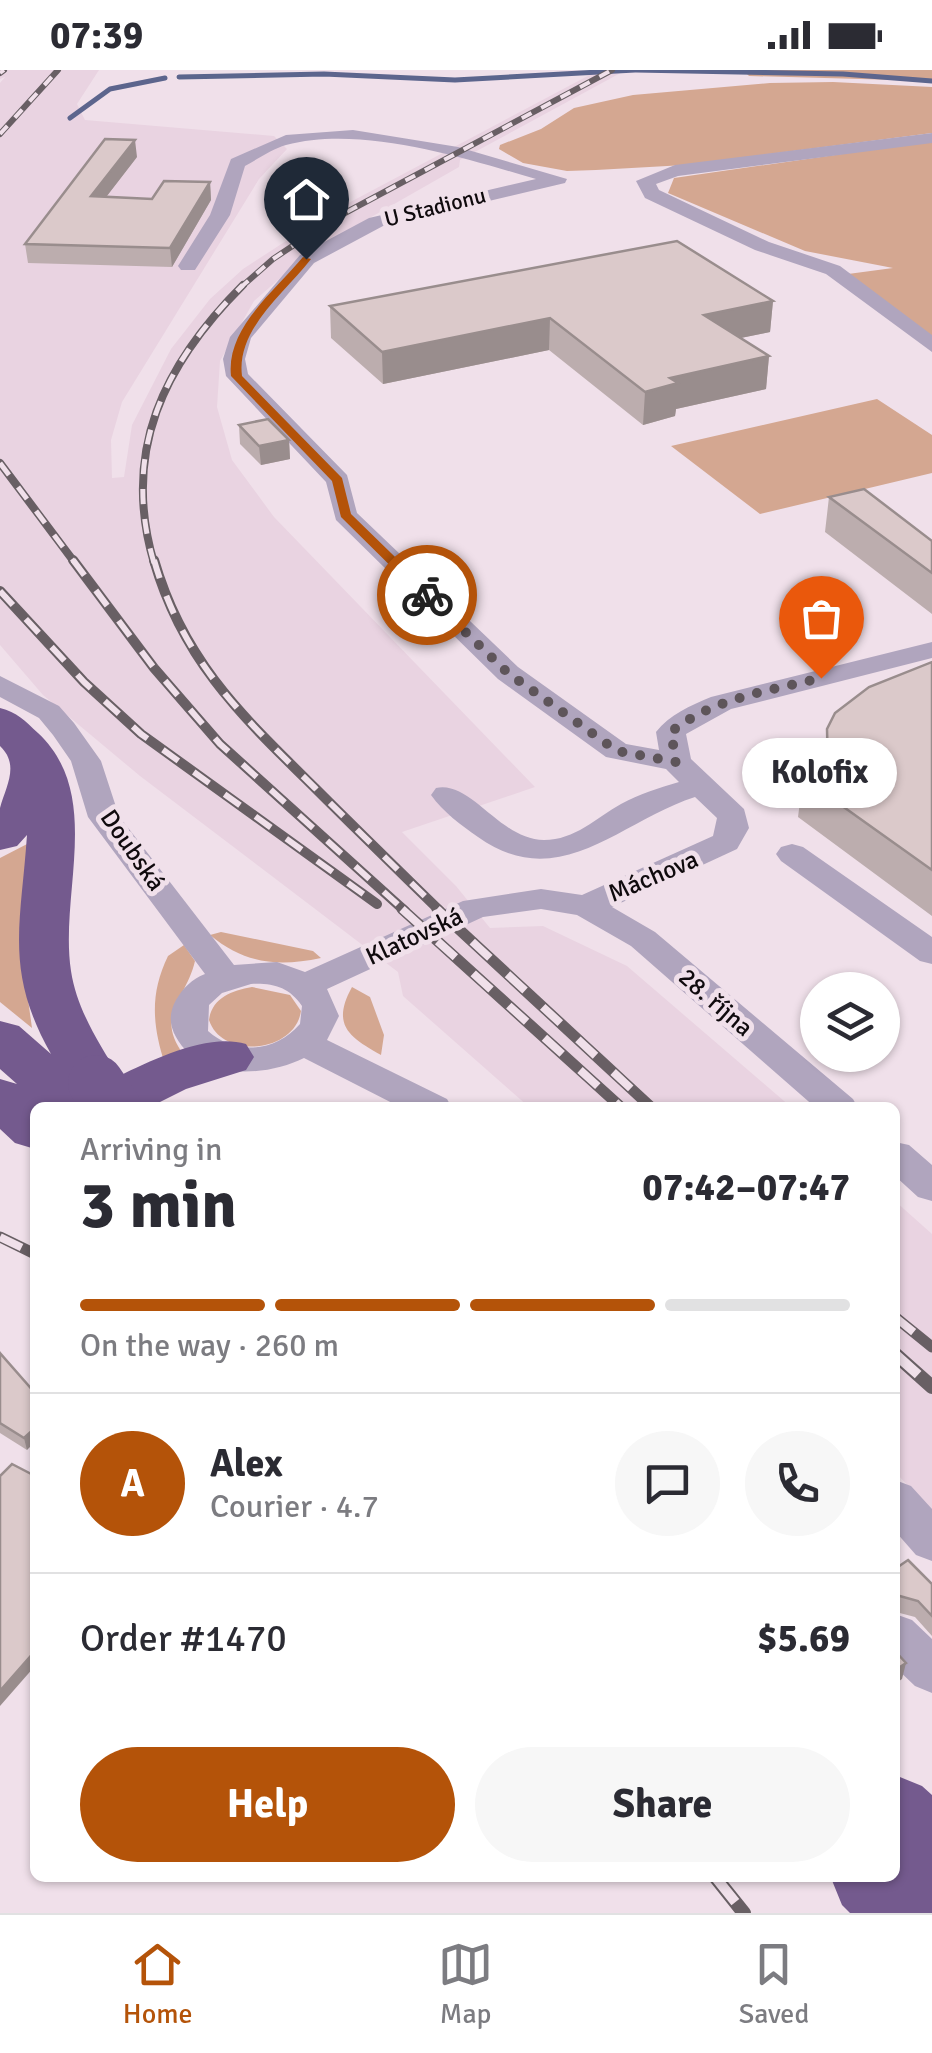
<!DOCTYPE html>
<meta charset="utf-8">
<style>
:root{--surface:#fff;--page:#f7f7f7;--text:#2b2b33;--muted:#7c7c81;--line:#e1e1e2;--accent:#b45309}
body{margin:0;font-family:Signika,sans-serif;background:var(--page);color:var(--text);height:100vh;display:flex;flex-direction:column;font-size:38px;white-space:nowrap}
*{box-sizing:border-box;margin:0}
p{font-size:32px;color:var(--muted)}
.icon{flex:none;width:55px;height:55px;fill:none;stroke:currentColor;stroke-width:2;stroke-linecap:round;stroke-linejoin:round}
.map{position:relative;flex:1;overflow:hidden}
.panel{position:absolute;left:30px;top:1032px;width:870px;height:780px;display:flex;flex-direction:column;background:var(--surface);border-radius:15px;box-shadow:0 2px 8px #0004}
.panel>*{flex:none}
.controls{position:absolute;left:800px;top:902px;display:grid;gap:20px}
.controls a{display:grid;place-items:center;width:100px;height:100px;border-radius:50%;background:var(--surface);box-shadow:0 2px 8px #0004;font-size:50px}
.pin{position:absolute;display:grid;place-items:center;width:85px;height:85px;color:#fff;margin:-102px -42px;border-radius:50% 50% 50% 0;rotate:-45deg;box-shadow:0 0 10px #0007}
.pin .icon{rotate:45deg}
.courier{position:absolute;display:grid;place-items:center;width:100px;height:100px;margin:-50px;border:8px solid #b45309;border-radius:50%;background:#fff;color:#222;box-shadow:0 2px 12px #0007}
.bubble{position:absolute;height:70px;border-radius:35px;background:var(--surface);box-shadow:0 2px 8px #0004;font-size:32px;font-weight:800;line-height:70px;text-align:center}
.summary em{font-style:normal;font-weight:800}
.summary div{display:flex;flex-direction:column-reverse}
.summary{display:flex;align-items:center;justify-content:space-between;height:170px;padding:0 50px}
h1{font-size:65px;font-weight:800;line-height:75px}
.bar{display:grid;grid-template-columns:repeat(4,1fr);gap:15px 10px;align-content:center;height:120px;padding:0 50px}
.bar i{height:12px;border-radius:8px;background:var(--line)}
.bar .active{background:var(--accent)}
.bar p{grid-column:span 4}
.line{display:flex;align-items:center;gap:25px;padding:0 50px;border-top:2px solid var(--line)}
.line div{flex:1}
.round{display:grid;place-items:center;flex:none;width:105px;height:105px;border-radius:52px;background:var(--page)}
.button{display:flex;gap:20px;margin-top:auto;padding:20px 50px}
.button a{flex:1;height:115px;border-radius:60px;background:var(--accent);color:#fff;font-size:40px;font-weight:800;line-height:115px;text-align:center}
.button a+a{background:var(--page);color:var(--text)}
.status{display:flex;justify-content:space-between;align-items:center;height:70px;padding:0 50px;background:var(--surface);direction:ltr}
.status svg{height:28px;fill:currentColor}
.tabs{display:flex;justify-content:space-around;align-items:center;height:140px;border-top:2px solid var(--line);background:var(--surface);font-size:28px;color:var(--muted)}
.tabs a{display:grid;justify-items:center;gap:5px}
.tabs .active{color:var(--accent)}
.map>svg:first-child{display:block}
.built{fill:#e9d3e1}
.green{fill:#d4a791}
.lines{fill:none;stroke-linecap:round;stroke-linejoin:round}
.stream{stroke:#5c658d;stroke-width:5}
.minor{fill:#b0a5be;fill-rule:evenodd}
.highway{fill:#745a8e;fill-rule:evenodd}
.rail-far4-casing{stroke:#685f64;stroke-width:6}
.rail-far3-casing{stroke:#685f64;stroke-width:8}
.rail-far2-casing{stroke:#685f64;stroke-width:10}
.rail-far1-casing{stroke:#685f64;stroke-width:11}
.rail-casing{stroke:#685f64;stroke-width:14}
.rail-far4{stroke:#f0e0ea;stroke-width:4;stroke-dasharray:11;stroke-linecap:butt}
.rail-far3{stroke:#f0e0ea;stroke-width:5;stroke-dasharray:15;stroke-linecap:butt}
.rail-far2{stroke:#f0e0ea;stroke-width:6;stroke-dasharray:19;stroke-linecap:butt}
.rail-far1{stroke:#f0e0ea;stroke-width:8;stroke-dasharray:24;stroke-linecap:butt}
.rail{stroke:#f0e0ea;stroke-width:10;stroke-dasharray:31;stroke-linecap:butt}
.highway-bridge{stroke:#745a8e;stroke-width:56}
.wall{fill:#bcadae}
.shaded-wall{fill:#998d8d}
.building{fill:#dbc9ca;stroke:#998d8d;stroke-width:2.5}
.route{fill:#b45309}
.done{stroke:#5e555a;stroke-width:10;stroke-dasharray:0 18}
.labels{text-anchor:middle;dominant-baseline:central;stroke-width:10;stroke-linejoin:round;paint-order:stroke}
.far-street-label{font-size:22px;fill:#0f0a0d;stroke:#f0e0ea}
.street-label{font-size:25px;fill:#0f0a0d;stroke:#f0e0ea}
</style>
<div class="status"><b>07:39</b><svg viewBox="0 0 49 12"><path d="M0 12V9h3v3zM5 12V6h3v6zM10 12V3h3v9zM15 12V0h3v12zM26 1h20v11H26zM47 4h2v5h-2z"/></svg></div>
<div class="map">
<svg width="932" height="1843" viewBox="0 0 932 1843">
<rect width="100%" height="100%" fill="#f0e0ea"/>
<!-- built -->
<path class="built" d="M0,0H99L77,34L85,50L274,66L287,79L259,109L122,332L111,370L112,408L124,407L132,355L171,279L210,229L243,199L326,145L599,0H626L460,90L459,97L310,182L254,231L220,291L217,337L232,390L274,447L535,717L402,762L456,816L490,858L543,856L627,896L791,1037H529L403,926L398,902L140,706L43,625L0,575V13L5,7L0,9Z
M895,1131L932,1164V1441L895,1402Z"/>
<!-- green -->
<path class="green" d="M690,0H932V11L749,6L745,2Z
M833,12L932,17V63L685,95L596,100L567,101L523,93L499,79L500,75L541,59L574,38L633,25L770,13Z
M932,71V267L848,204L893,198L805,181L668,123L674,108Z
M877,329L932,365V403L760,444L671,376Z
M31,772L26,915L32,958L0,932V788Z
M221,862L313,881L321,888C278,897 245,894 210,865Z
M184,875L195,891C186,930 154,945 184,985L165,994C152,955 150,923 168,886Z
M252,917L290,925L301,941C295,983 222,990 209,950C212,928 231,921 252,917Z
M352,917L370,927L384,965L381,985C349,967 331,955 352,917Z"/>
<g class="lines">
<!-- stream -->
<path class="stream" d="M636,0L843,4L932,11
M179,7L324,4L455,10L635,0
M70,48L110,19L165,8"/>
<!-- minor -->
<path class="minor" d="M353,60L458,77L567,109L565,113L383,156L314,193L251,268L245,289L248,304L347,405L357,443L518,597L626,674L659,680L656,662C670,644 690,636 711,627L932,572V588L731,639L686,664L691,689L744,739L749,758L737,779L612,837L655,862L853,1029L858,1038H816L631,876L577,845L541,839L483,847L327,919L339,946L327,970L447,1029L452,1038H402L304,988C266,1007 200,1011 176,967C169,955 169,942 176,930C183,918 192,909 205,904L88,747L71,691L53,665L39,648L0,627V606L59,636L74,653L101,691L119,746L234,895L277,892L305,902L463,831L541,819L582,825L713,766L717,748L695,727C620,751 559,825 478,767C461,755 443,742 431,725L436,718C471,710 500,770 544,770C575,770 596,748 621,734C639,724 659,718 679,712L666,699L606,687L498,609L336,450L326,412L226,306L223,289L230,267L300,185L369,148L536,109C463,88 362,55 286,75C272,79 258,89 245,96L230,145L195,200H181L178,196L210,145L231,89L286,65ZM251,914C273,913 289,917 302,936L300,954C276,982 236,986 208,961L209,935L222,923Z
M932,63V73L678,106L656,114L659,120L769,172L840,196L932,265V282L826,204L755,180L645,128L636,111L675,95Z
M792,774L803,777L932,867V894L920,891L781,791L776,784L781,777Z
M895,1072L909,1075L932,1095V1131L918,1127L895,1106Z
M895,1410L911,1416L932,1439V1491L916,1485L895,1461Z
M895,1544L912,1550L932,1569V1623L915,1616L895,1597Z"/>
<!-- highway -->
<path class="highway" d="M0,638C17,642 25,651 38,663C104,725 59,823 71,901C77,940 99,973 119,1006C155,989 207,963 246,974L254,987L246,1000L186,1019L148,1038H35V1079L15,1073L0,1059V1009L17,1014L0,999V951L19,956L51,984C4,901 21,854 27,765L17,776L0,780C0,768 0,750 0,738C6,716 20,695 0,676Z
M895,1705L922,1716L932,1725V1843H850L842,1835L831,1808H895Z"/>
<!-- rail-far4 casing -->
<g class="rail-far4-casing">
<path id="rail-far4" d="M0,3L4,0
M0,64L58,0
M240,218L273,189L330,151L612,0"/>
</g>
<!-- rail-far3 casing -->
<g class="rail-far3-casing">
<path id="rail-far3" d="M0,393L75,493
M154,493C121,381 164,294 243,215"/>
</g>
<!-- rail-far2 casing -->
<g class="rail-far2-casing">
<path id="rail-far2" d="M73,490L154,598L220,674L405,841
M154,490C183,591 242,646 315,718C356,759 398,800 440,841
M0,521L84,612L141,664L377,834"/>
</g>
<!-- rail-far1 casing -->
<g class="rail-far1-casing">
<path id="rail-far1" d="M402,839L622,1038
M437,839L652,1038
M0,1167L35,1184
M895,1247L932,1277"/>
</g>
<!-- rail casing -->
<g class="rail-casing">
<path id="rail" d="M895,1284L932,1317
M716,1808L744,1843"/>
</g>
<!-- rail-far4 -->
<use href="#rail-far4" class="rail-far4"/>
<!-- rail-far3 -->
<use href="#rail-far3" class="rail-far3"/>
<!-- rail-far2 -->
<use href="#rail-far2" class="rail-far2"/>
<!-- rail-far1 -->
<use href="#rail-far1" class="rail-far1"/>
<!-- rail -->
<use href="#rail" class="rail"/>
<!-- highway-bridge -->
<path class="highway-bridge" d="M96,1013L113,1038"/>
</g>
<!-- wall -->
<path class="wall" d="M137,87L106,127L152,129L210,112L211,130L172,197L28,193L25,174Z
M773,231L770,262L740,268L769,286L766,319L676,339L675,346L643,355L549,280L383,314L331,268L330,236Z
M239,355L289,370L290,389L261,395L240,374Z
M829,427L932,471V544L825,462Z
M932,592V846L798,747L803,708L822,700L827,659Z
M0,1283L35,1323L27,1380L0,1363Z
M895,1499L932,1514V1566L915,1547L896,1542Z"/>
<!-- shaded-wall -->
<path class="shaded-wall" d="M135,70L137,87L93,144L91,126Z
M210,112L211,130L172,197L170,178Z
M773,231L770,262L702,276L704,245Z
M550,248L549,280L383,314L382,282Z
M769,286L766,319L676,339L675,346L643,355L645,322L670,308Z
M289,370L290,389L261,395L259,376Z
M35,1358V1372L27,1380L24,1368Z
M35,1581V1596L0,1636V1621Z
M906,1593L902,1609L895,1614L897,1599Z"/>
<!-- building -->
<path class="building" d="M105,69L135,70L91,126L152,129L164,111L210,112L170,178L25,174Z
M677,171L773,231L704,245L769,286L670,308L678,313L645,322L550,248L382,282L330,236Z
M268,349L289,370L259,376L239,355Z
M864,419L932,471V503L829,427Z
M932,592V800L803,708L828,698L827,659L835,643L869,617Z
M0,1283L35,1323V1358L24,1368L0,1353Z
M12,1394L35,1406V1581L0,1621V1406Z
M908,1490L932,1514V1546L918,1531L896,1525L895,1581V1499Z
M895,1581L906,1593L897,1599L895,1597Z"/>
<!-- route -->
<path class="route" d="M303,187L311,189C284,224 236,259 242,306L342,408L351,444L431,522V527H422L341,447L332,411L231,306C226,258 274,222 303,187Z"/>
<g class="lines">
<!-- done -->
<path class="done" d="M427,525L508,603L617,681L676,692L671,662C713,628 769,621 821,608"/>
</g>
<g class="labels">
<!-- far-street labels -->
<g class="far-street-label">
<text transform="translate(435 137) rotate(-14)">U Stadionu</text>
</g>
<!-- street labels -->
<g class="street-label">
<text transform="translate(133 780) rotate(55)">Doubská</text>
<text transform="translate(653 806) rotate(-23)">Máchova</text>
<text transform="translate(414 866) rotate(-25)">Klatovská</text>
<text transform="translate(716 932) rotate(41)">28. října</text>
</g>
</g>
</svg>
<div class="controls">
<a><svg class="icon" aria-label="layers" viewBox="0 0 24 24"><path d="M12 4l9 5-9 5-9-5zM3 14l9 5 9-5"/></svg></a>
</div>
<div class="pin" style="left:821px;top:608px;background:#ea580c"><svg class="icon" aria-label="bag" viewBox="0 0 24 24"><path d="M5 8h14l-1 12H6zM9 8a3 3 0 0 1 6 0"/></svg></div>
<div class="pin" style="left:306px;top:189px;background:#1f2937"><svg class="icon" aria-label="home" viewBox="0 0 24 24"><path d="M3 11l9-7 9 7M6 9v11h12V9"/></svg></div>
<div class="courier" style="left:427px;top:525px"><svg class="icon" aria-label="bike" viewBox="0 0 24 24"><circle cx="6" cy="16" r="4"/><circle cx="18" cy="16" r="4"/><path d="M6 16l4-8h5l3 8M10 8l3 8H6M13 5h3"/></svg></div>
<div class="bubble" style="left:742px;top:668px;width:155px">Kolofix</div>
<section class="panel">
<div class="summary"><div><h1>3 min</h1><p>Arriving in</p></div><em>07:42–07:47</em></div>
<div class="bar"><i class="active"></i><i class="active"></i><i class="active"></i><i></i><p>On the way · 260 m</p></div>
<div class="line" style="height:180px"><b class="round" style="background:var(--accent);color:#fff">A</b><div><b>Alex</b><p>Courier · 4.7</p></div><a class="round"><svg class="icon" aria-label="chat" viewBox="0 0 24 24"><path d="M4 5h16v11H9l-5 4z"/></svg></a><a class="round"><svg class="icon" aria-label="phone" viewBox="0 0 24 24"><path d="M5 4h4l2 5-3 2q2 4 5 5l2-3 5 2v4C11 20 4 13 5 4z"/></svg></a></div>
<div class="line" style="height:130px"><div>Order #1470</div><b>$5.69</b></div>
<div class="button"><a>Help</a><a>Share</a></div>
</section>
</div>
<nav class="tabs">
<a class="active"><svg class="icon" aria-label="home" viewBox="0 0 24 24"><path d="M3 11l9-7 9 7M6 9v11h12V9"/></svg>Home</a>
<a><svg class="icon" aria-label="map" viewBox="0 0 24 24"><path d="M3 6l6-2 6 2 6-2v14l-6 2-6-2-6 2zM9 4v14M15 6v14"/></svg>Map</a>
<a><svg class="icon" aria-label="saved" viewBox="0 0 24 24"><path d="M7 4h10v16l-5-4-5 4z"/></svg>Saved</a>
</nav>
